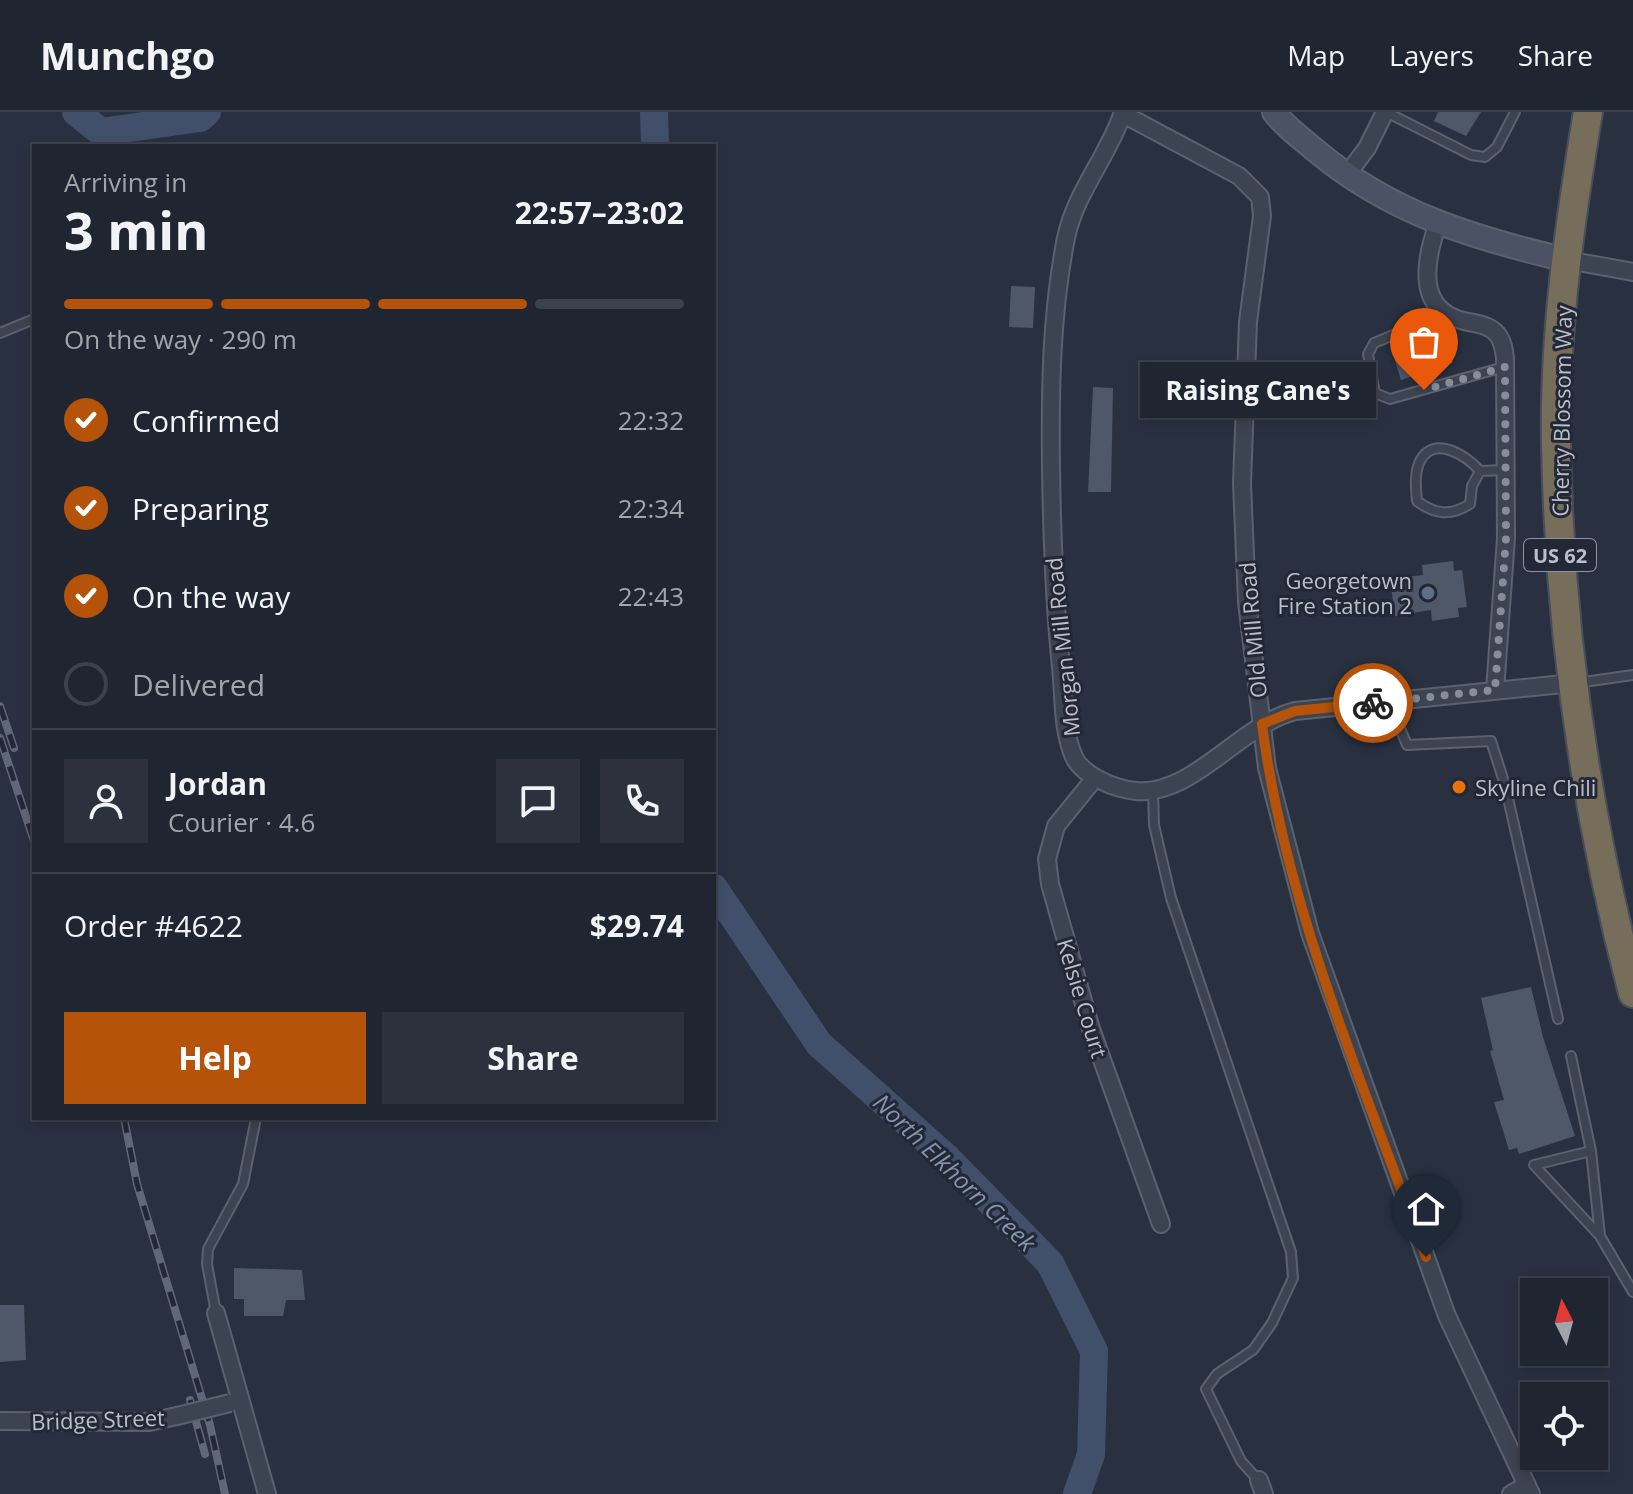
<!DOCTYPE html>
<meta charset="utf-8">
<style>
:root{--surface:#1f2531;--page:#2c313d;--text:#f1f3f6;--muted:#a1a5ab;--line:#3c424d;--accent:#b45309}
body{margin:0;font-family:"Open Sans",sans-serif;background:var(--page);color:var(--text);height:100vh;display:flex;flex-direction:column;font-size:30px;white-space:nowrap}
*{box-sizing:border-box;margin:0}
p{font-size:26px;color:var(--muted)}
.icon{flex:none;width:44px;height:44px;fill:none;stroke:currentColor;stroke-width:2;stroke-linecap:round;stroke-linejoin:round}
.map{position:relative;flex:1;overflow:hidden}
.panel{position:absolute;left:32px;top:32px;width:684px;height:976px;display:flex;flex-direction:column;background:var(--surface);border-radius:0px;box-shadow:0 4px 12px #0003,0 0 0 2px var(--line)}
.panel>*{flex:none}
.needle{width:52px;rotate:354deg}
.tools{position:absolute;left:1520px;top:1166px;display:grid;gap:16px}
.tools a{display:grid;place-items:center;width:88px;height:88px;border-radius:0px;background:var(--surface);box-shadow:0 4px 12px #0003,0 0 0 2px var(--line);font-size:40px}
.pin{position:absolute;display:grid;place-items:center;width:68px;height:68px;color:#fff;margin:-82px -34px;border-radius:50% 50% 50% 0;rotate:-45deg;box-shadow:0 0 8px #0007}
.pin .icon{rotate:45deg}
.courier{position:absolute;display:grid;place-items:center;width:80px;height:80px;margin:-40px;border:6px solid #b45309;border-radius:50%;background:#fff;color:#222;box-shadow:0 2px 10px #0007}
.bubble{position:absolute;height:56px;border-radius:0px;background:var(--surface);box-shadow:0 4px 12px #0003,0 0 0 2px var(--line);font-size:26px;font-weight:700;line-height:56px;text-align:center}
.overview em{font-style:normal;font-weight:700}
.overview div{display:flex;flex-direction:column-reverse}
.overview{display:flex;align-items:center;justify-content:space-between;height:136px;padding:0 32px}
h1{font-size:52px;font-weight:700;line-height:60px}
.bar{display:grid;grid-template-columns:repeat(4,1fr);gap:12px 8px;align-content:center;height:96px;padding:0 32px}
.bar i{height:10px;border-radius:6px;background:var(--line)}
.bar .current{background:var(--accent)}
.bar p{grid-column:span 4}
.line{display:flex;align-items:center;gap:20px;padding:0 32px;border-top:2px solid var(--line)}
.line div{flex:1}
.round{display:grid;place-items:center;flex:none;width:84px;height:84px;border-radius:0px;background:var(--page)}
ol{padding:0 32px;list-style:none}
li{display:flex;align-items:center;gap:24px;height:88px}
li p{margin-inline-start:auto}
li .icon{padding:8px;border-radius:50%;background:var(--accent);color:#fff;stroke-width:4}
li:last-child{color:var(--muted)}
li i{width:44px;height:44px;border:4px solid var(--line);border-radius:50%}
.cta{display:flex;gap:16px;margin-top:auto;padding:16px 32px}
.cta a{flex:1;height:92px;border-radius:0px;background:var(--accent);color:#fff;font-size:32px;font-weight:700;line-height:92px;text-align:center}
.cta a+a{background:var(--page);color:var(--text)}
header{display:flex;align-items:center;gap:48px;box-sizing:border-box;height:112px;padding:0 40px;background:var(--surface);border-bottom:2px solid var(--line)}
header strong{font-size:38px}
nav{display:flex;gap:44px;margin-inline-start:auto;font-size:28px}
.map>svg:first-child{display:block}
.lines{fill:none;stroke-linecap:round;stroke-linejoin:round}
.river{stroke:#424f6a;stroke-width:28}
.building{fill:#4f5869}
.lane-casing{stroke:#5b616e;stroke-width:12}
.street-casing{stroke:#5b616e;stroke-width:20}
.secondary-casing{stroke:#5b616e;stroke-width:26}
.highway-casing{stroke:#484e5b;stroke-width:32}
.lane{stroke:#3d4451;stroke-width:8}
.street{stroke:#3d4451;stroke-width:16}
.secondary{stroke:#4b5263;stroke-width:22}
.highway{stroke:#766e5b;stroke-width:28}
.rail-casing{stroke:#606777;stroke-width:8}
.rail{stroke:#222836;stroke-width:5;stroke-dasharray:15;stroke-linecap:butt}
.street-bridge-casing{stroke:#5b616e;stroke-width:20;stroke-linecap:butt}
.street-bridge{stroke:#3d4451;stroke-width:16}
.done{stroke:#878d9b;stroke-width:8;stroke-dasharray:0 14.4}
.route{stroke:#b45309;stroke-width:10}
.service-dot{fill:#5c6f8a;stroke:#222836;stroke-width:3}
.food-dot{fill:#e8710a;stroke:#222836;stroke-width:3}
.labels{text-anchor:middle;dominant-baseline:central;stroke-width:6;stroke-linejoin:round;paint-order:stroke}
.shield{fill:#222836;stroke:#8c929e;stroke-width:2}
.shield-label{font-size:20px;font-weight:bold;fill:#babfcb}
.street-label{font-size:22px;fill:#babfcb;stroke:#222836}
.poi-label{font-size:22px;fill:#babfcb;stroke:#222836;text-anchor:end}
.water-label{font-size:24px;font-style:italic;fill:#8493af;stroke:#222836}
</style>
<header>
<strong>Munchgo</strong>
<nav><a>Map</a><a>Layers</a><a>Share</a></nav>
</header>
<div class="map">
<svg width="1633" height="1382" viewBox="0 0 1633 1382">
<rect width="100%" height="100%" fill="#293141"/>
<g class="lines">
<!-- river -->
<path class="river" d="M76,0L101,20L200,6L207,0
M654,0L655,34
M714,776L819,932L948,1047L1050,1151L1094,1239L1091,1342L1077,1382"/>
</g>
<!-- building -->
<path class="building" d="M1438,0H1481L1466,24L1434,9Z
M1011,174L1035,175L1033,216L1009,215Z
M1445,225L1453,251L1401,268L1393,242Z
M1093,275L1113,276L1111,380H1088Z
M1453,449L1454,459L1462,458L1467,495L1458,496L1459,505L1432,509L1431,498L1395,504L1390,467L1423,463L1422,453Z
M1531,875L1543,925L1575,1024L1519,1042L1517,1036L1509,1038L1494,990L1504,988L1490,939L1493,938L1481,886Z
M234,1156L302,1158L305,1188H286L283,1204H244V1187H234Z
M0,1193H24L26,1248L0,1250Z"/>
<g class="lines">
<!-- lane casing -->
<g class="lane-casing">
<path id="lane" d="M1386,0L1471,43L1485,45L1497,35L1515,0
M1444,202L1374,231L1368,242L1375,281L1390,287L1504,255
M0,221L34,207
M1480,359C1467,344 1434,322 1420,349C1414,361 1416,377 1417,389C1435,403 1451,404 1470,392L1472,374L1480,359L1505,358
M1577,571L1633,563
M1389,590L1407,633L1491,629L1505,673L1558,907
M1153,677L1154,713L1171,786L1291,1140L1293,1166L1272,1211L1253,1238L1217,1262L1206,1277L1241,1349L1258,1368
M1571,944L1591,1039L1600,1124L1534,1053L1591,1039
M1600,1124L1633,1180
M216,1201L207,1152L208,1137L243,1072L256,1006"/>
</g>
<!-- street casing -->
<g class="street-casing">
<path id="street" d="M1123,0C1109,43 1075,81 1066,126C1051,202 1050,279 1051,356C1052,423 1054,488 1061,555C1064,583 1062,618 1074,645C1083,664 1115,677 1136,679C1193,684 1240,613 1295,599L1573,571
M1123,2L1239,64L1260,85L1262,104L1248,210L1242,371L1247,490L1267,656L1310,821L1447,1204L1531,1382
M1346,64L1367,36L1385,0
M1438,111C1425,148 1415,198 1464,209C1476,212 1489,212 1498,223C1503,230 1504,238 1505,246L1506,426L1495,578
M1567,148L1633,160
M1095,666L1056,714L1047,747L1050,772L1091,917L1161,1112
M216,1201L267,1382
M0,1309L149,1310L177,1304
M1259,1368L1264,1382
M1511,1382L1527,1373"/>
</g>
<!-- secondary casing -->
<g class="secondary-casing">
<path id="secondary" d="M1274,0C1285,15 1301,26 1315,38C1390,101 1473,126 1567,148"/>
</g>
<!-- highway casing -->
<g class="highway-casing">
<path id="highway" d="M1588,0C1570,109 1554,220 1556,331C1559,516 1586,702 1633,881"/>
</g>
<!-- lane -->
<use href="#lane" class="lane"/>
<!-- street -->
<use href="#street" class="street"/>
<!-- secondary -->
<use href="#secondary" class="secondary"/>
<!-- highway -->
<use href="#highway" class="highway"/>
<!-- rail casing -->
<g class="rail-casing">
<path id="rail" d="M0,594L14,636
M0,626L34,729
M124,1006L137,1072L210,1313L225,1382
M190,1288L205,1342"/>
</g>
<!-- rail -->
<use href="#rail" class="rail"/>
<!-- street-bridge casing -->
<g class="street-bridge-casing">
<path id="street-bridge" d="M177,1304L230,1291"/>
</g>
<!-- street-bridge -->
<use href="#street-bridge" class="street-bridge"/>
</g>
<g class="lines">
<!-- done -->
<path class="done" d="M1373,591L1495,578L1506,426L1505,255L1424,278"/>
<!-- route -->
<path class="route" d="M1373,591L1295,599L1262,612C1285,794 1364,973 1426,1145"/>
</g>
<!-- markers -->
<circle class="service-dot" cx="1428" cy="481" r="8"/>
<circle class="food-dot" cx="1459" cy="675" r="8"/>
<g class="labels">
<!-- shield labels -->
<rect class="shield" x="1524" y="427" width="72" height="32" rx="6"/>
<g class="shield-label">
<text x="1560" y="443">US 62</text>
</g>
<!-- street labels -->
<g class="street-label">
<text transform="translate(1561 299) rotate(-89)">Cherry Blossom Way</text>
<text transform="translate(1252 518) rotate(-95)">Old Mill Road</text>
<text transform="translate(1062 535) rotate(-96)">Morgan Mill Road</text>
<text transform="translate(1083 886) rotate(73)">Kelsie Court</text>
<text transform="translate(98 1307) rotate(-2)">Bridge Street</text>
</g>
<!-- poi labels -->
<g class="poi-label">
<text x="1412" y="468">Georgetown<tspan x="1412" dy="25">Fire Station 2</tspan></text>
<text x="1475" y="675" text-anchor="start">Skyline Chili</text>
</g>
<!-- water labels -->
<g class="water-label">
<text transform="translate(955 1060) rotate(44)">North Elkhorn Creek</text>
</g>
</g>
</svg>
<div class="tools">
<a><svg class="needle" viewBox="-14 -14 28 28"><path d="M0-13l5 13h-10z" fill="#e53935"/><path d="M0 13l5-13h-10z" fill="#a1a5ab"/></svg></a>
<a><svg class="icon" aria-label="locate" viewBox="0 0 24 24"><circle cx="12" cy="12" r="6"/><path d="M12 2v4M12 18v4M2 12h4M18 12h4"/></svg></a>
</div>
<div class="pin" style="left:1424px;top:278px;background:#ea580c"><svg class="icon" aria-label="bag" viewBox="0 0 24 24"><path d="M5 8h14l-1 12H6zM9 8a3 3 0 0 1 6 0"/></svg></div>
<div class="pin" style="left:1426px;top:1145px;background:#1f2937"><svg class="icon" aria-label="home" viewBox="0 0 24 24"><path d="M3 11l9-7 9 7M6 9v11h12V9"/></svg></div>
<div class="courier" style="left:1373px;top:591px"><svg class="icon" aria-label="bike" viewBox="0 0 24 24"><circle cx="6" cy="16" r="4"/><circle cx="18" cy="16" r="4"/><path d="M6 16l4-8h5l3 8M10 8l3 8H6M13 5h3"/></svg></div>
<div class="bubble" style="left:1140px;top:250px;width:236px">Raising Cane's</div>
<section class="panel">
<div class="overview"><div><h1>3 min</h1><p>Arriving in</p></div><em>22:57–23:02</em></div>
<div class="bar"><i class="current"></i><i class="current"></i><i class="current"></i><i></i><p>On the way · 290 m</p></div>
<ol>
<li><svg class="icon" aria-label="check" viewBox="0 0 24 24"><path d="M5 12l5 5 9-10"/></svg>Confirmed<p>22:32</p></li>
<li><svg class="icon" aria-label="check" viewBox="0 0 24 24"><path d="M5 12l5 5 9-10"/></svg>Preparing<p>22:34</p></li>
<li><svg class="icon" aria-label="check" viewBox="0 0 24 24"><path d="M5 12l5 5 9-10"/></svg>On the way<p>22:43</p></li>
<li><i></i>Delivered</li>
</ol>
<div class="line" style="height:144px"><a class="round"><svg class="icon" aria-label="person" viewBox="0 0 24 24"><circle cx="12" cy="8" r="4"/><path d="M4 21q1-7 8-7t8 7"/></svg></a><div><b>Jordan</b><p>Courier · 4.6</p></div><a class="round"><svg class="icon" aria-label="chat" viewBox="0 0 24 24"><path d="M4 5h16v11H9l-5 4z"/></svg></a><a class="round"><svg class="icon" aria-label="phone" viewBox="0 0 24 24"><path d="M5 4h4l2 5-3 2q2 4 5 5l2-3 5 2v4C11 20 4 13 5 4z"/></svg></a></div>
<div class="line" style="height:104px"><div>Order #4622</div><b>$29.74</b></div>
<div class="cta"><a>Help</a><a>Share</a></div>
</section>
</div>
